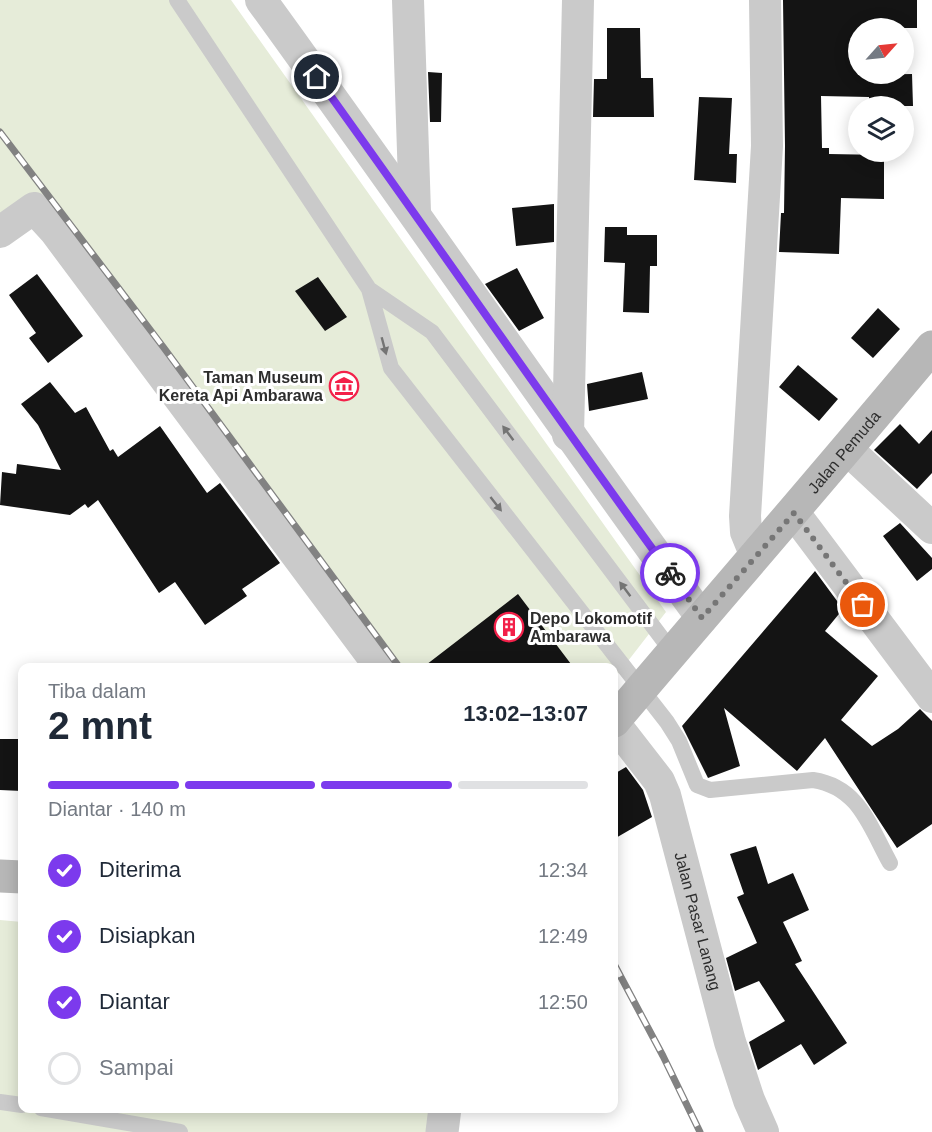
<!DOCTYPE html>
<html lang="id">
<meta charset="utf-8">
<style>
:root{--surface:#fff;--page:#f6f6f7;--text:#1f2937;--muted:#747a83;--line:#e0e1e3;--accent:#7c3aed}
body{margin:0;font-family:Arial,sans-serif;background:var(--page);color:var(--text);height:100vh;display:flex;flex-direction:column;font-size:22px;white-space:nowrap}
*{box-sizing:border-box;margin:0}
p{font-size:20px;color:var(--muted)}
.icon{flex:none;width:33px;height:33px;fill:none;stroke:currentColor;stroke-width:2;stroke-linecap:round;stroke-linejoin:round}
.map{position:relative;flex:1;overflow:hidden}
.sheet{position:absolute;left:18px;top:663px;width:600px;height:450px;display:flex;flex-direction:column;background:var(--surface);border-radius:12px;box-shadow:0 3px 15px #0003}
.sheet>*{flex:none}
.needle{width:39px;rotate:63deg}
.controls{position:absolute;left:848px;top:18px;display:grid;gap:12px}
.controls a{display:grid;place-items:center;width:66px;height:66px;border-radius:50%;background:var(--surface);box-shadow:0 3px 15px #0003;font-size:30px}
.pin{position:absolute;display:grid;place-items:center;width:51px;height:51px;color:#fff;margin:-26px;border:3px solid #fff;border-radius:50%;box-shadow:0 2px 6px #0007}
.courier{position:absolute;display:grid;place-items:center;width:60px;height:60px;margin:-30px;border:4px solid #7c3aed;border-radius:50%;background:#fff;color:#222;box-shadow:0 2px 8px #0007}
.headline em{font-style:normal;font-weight:700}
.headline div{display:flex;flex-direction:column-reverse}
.headline{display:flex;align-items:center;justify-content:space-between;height:102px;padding:0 30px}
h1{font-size:39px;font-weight:700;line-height:45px}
.bar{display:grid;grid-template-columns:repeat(4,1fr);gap:9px 6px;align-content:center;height:72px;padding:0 30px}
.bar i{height:8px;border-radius:4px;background:var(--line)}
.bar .current{background:var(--accent)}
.bar p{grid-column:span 4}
ol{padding:0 30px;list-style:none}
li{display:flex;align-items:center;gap:18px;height:66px}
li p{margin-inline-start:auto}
li .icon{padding:6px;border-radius:50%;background:var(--accent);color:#fff;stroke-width:4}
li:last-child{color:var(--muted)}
li i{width:33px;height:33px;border:3px solid var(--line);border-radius:50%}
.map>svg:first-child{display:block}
.green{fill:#e6ecd9}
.building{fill:#141414}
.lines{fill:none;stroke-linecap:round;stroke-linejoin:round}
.service{stroke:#cacaca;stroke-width:16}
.minor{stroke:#cacaca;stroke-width:32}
.tertiary{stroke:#cacaca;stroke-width:33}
.secondary{stroke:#b7b7b7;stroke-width:33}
.rail-casing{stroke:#828282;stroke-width:7}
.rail{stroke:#fff;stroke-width:4.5;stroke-dasharray:14;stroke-linecap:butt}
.oneway{fill:#747474}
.done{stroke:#767676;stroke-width:6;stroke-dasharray:0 10.8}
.route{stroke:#7c3aed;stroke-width:8}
.labels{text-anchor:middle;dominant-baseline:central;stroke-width:6;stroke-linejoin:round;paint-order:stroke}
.poi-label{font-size:16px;font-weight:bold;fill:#2d2d2d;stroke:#fff;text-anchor:end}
.street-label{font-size:16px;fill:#2d2d2d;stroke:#fff}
</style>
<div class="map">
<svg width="932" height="1132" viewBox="0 0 932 1132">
<rect width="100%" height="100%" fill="#fff"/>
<!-- green -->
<path class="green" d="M0,0H231L666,612L614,679V668L394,667L38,195L0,223Z
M0,920L22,922V1108L431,1109L428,1132H0Z"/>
<!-- building -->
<path class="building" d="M783,0H917V28H858V75L912,74L913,106H869V97L821,96L822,148H829V154L884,155V199L841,198L839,254L779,252L781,213H784L785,146Z
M607,28H640L641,78H653L654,117H593L594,79H607Z
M428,72L442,73L441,122H430Z
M699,97L732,98L729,154H737L736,183L694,180Z
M554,204V242L516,246L512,208Z
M605,227H627V235H657V266H650L649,313L623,312L625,263L604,262Z
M517,268L544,318L519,331L485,284Z
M37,274L83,336L48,363L29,338L36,333L9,295Z
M318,277L347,317L325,331L295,291Z
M878,308L900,329L873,358L851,338Z
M798,365L838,399L819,421L779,387Z
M642,372L648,399L589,411L587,384Z
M50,382L75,413L86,407L110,451L113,449L118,457L160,426L207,493L220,483L280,563L242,589L247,596L205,625L175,582L159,593L98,500L88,508L85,504L70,515L0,505L2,472L16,474L17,464L61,470L38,425L21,404Z
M900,424L919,444L932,430V473L917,489L874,450Z
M900,523L932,558V569L917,581L883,536Z
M815,571L843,609L825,631L878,676L841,720L872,746L898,729L920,709L932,721V824L897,848L825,738L797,771L724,708L740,766L708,778L682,726Z
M518,594L574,668H422Z
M0,739H22V791L0,790Z
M626,767L643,790L652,817L614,839V774Z
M756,846L768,884L793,873L809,910L783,922L802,961L795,964L847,1043L814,1065L801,1044L758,1070L749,1042L785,1021L759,981L735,991L726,958L757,943L737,897L744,894L730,854Z"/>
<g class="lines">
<!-- service -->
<path class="service" d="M177,0L369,289L391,368L667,722L679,741L697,785L710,790L813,780C859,787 869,825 890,863
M369,289L432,332L673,653
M0,1102L22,1105
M41,1108L180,1132"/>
<!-- minor -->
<g class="minor">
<path d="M261,0C410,205 553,414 702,618"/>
<path d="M408,0L415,212"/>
<path d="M0,232L34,208L55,231L381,668"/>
<path d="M568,435L578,0"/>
<path d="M847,449L932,528"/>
<path d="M794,513L932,697"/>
<path d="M755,554L746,532L745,516L767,146L765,0"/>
<path id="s1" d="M614,723L659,781L665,795L730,1042L749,1100L763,1132"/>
</g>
<!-- tertiary -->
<path class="tertiary" d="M442,1132L445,1108"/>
<!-- secondary -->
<g class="secondary">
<path id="s2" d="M614,721C720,596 827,473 932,347"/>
<path d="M0,876L22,877"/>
</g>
<!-- rail casing -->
<g class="rail-casing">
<path id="rail" d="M0,132L164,348L400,668
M614,964L663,1056L700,1132"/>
</g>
<!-- rail -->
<use href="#rail" class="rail"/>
</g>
<!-- one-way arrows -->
<defs><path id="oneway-solid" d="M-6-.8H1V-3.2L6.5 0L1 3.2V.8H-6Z" transform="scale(1.5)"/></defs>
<g class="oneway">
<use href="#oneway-solid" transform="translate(384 346) rotate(75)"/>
<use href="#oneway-solid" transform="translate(508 433) rotate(-127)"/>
<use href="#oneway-solid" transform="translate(496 504) rotate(52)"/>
<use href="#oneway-solid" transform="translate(625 589) rotate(-127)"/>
</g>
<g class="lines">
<!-- done -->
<path class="done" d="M670,573L702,618L794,513L863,605"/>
<!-- route -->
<path class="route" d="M317,77C436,242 550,409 670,573"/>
</g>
<!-- icons -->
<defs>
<g id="museum-ring" transform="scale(1.5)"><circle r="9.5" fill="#fff" stroke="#f32049" stroke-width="1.5"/><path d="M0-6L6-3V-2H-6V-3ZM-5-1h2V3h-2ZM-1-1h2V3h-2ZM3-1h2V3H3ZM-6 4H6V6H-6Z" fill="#f32049"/></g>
<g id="building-ring" transform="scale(1.5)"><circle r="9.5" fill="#fff" stroke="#f32049" stroke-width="1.5"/><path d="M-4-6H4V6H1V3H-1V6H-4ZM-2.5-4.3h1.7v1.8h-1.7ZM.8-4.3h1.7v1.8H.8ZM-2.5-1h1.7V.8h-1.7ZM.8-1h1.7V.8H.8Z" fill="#f32049"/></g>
</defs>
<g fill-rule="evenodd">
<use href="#museum-ring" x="344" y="386"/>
<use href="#building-ring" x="509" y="627"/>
</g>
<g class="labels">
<!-- poi labels -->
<g class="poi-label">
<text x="323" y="377">Taman Museum<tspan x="323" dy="18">Kereta Api Ambarawa</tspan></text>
<text x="530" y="618" text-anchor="start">Depo Lokomotif<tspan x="530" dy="18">Ambarawa</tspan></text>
</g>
<!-- street labels -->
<g class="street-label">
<text stroke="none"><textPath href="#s2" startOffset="354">Jalan Pemuda</textPath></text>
<text stroke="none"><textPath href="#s1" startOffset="219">Jalan Pasar Lanang</textPath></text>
</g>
</g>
</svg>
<div class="controls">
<a><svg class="needle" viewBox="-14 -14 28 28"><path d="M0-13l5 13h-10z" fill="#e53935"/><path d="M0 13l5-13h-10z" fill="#747a83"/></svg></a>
<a><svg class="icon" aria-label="layers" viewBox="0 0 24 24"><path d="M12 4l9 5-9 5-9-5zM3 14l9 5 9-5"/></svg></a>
</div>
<div class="pin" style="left:863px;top:605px;background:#ea580c"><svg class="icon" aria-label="bag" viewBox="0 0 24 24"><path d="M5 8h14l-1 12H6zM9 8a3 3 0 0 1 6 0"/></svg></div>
<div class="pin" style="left:317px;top:77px;background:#1f2937"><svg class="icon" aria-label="home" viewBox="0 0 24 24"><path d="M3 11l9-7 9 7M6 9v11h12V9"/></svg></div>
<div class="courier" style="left:670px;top:573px"><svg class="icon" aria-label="bike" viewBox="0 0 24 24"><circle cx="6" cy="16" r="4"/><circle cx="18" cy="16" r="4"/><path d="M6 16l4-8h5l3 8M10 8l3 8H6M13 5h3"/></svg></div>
<section class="sheet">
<div class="headline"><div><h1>2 mnt</h1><p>Tiba dalam</p></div><em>13:02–13:07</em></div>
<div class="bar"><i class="current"></i><i class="current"></i><i class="current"></i><i></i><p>Diantar · 140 m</p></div>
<ol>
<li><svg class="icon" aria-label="check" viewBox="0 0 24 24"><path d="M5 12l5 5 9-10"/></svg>Diterima<p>12:34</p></li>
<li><svg class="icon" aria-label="check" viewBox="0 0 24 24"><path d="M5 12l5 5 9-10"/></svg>Disiapkan<p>12:49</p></li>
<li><svg class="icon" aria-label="check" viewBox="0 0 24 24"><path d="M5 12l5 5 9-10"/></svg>Diantar<p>12:50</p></li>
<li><i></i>Sampai</li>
</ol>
</section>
</div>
